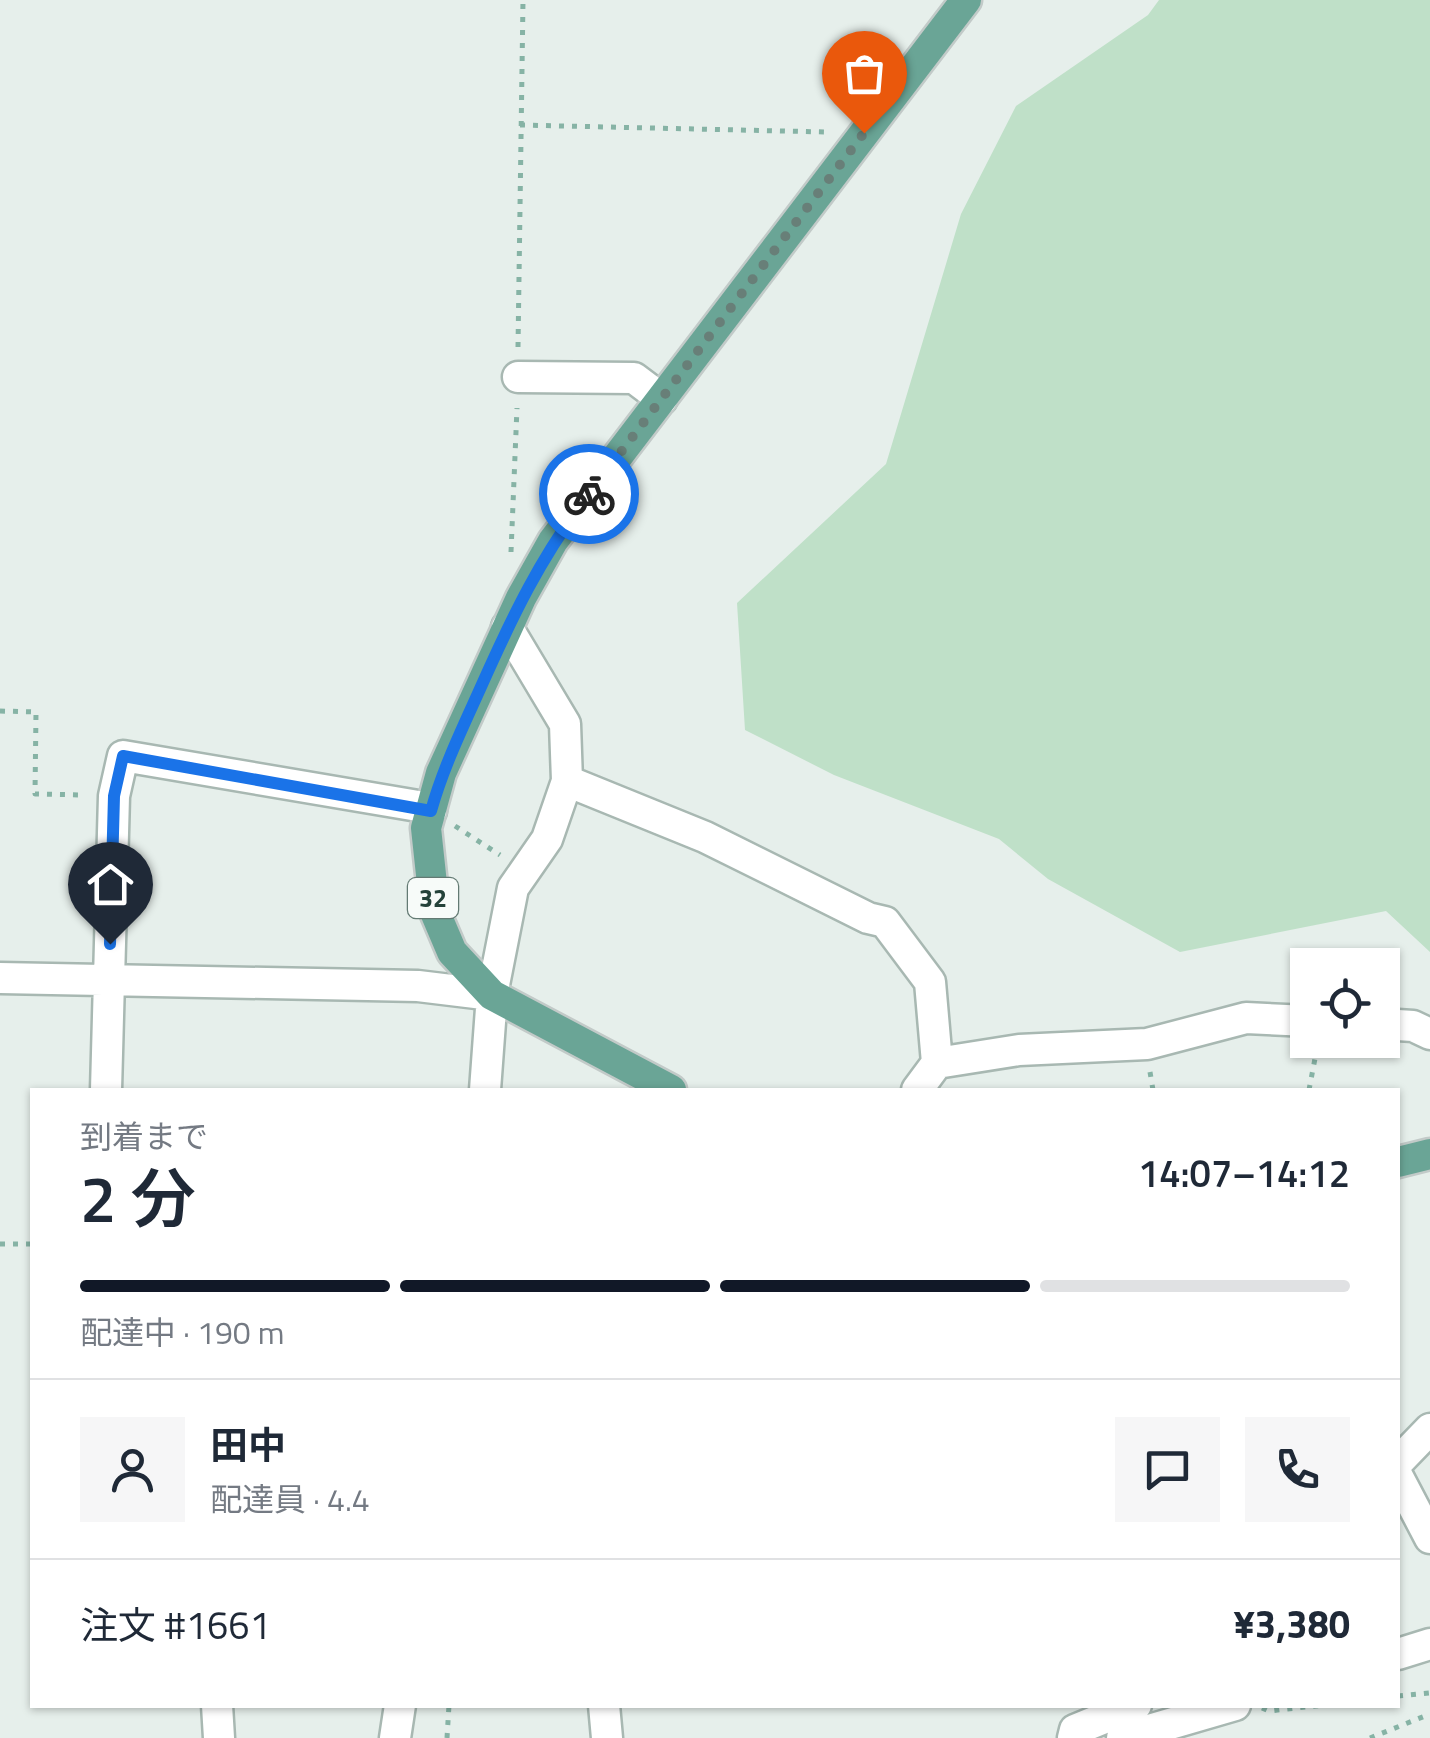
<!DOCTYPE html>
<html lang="ja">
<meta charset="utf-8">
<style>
:root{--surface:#fff;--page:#f6f6f7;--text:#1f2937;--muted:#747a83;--line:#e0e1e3;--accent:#111827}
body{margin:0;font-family:"Titillium Web","Noto Sans JP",sans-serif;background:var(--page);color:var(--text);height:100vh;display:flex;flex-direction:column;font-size:38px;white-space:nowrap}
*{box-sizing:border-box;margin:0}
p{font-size:32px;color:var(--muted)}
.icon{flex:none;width:55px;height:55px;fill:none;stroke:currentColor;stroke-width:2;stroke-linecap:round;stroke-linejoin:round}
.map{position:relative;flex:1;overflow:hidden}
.drawer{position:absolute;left:30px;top:1088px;width:1370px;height:620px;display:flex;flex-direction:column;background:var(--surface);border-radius:0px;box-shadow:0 2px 8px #0004}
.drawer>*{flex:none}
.fabs{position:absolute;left:1290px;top:948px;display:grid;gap:20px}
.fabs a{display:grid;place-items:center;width:110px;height:110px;border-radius:0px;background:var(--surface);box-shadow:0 2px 8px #0004;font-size:50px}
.pin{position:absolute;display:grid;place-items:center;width:85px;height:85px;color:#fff;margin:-102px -42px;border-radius:50% 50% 50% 0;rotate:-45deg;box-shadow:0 0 10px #0007}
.pin .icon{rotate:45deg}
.courier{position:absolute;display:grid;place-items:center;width:100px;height:100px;margin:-50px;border:8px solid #1a73e8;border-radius:50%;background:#fff;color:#222;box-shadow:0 2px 12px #0007}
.overview em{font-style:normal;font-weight:600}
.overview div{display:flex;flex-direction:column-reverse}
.overview{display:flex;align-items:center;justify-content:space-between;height:170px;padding:0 50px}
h1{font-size:65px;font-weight:600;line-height:75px}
.bar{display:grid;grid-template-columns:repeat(4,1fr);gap:15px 10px;align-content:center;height:120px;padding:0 50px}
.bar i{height:12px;border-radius:8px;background:var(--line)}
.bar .current{background:var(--accent)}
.bar p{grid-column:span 4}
.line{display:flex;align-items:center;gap:25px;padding:0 50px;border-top:2px solid var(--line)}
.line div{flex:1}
.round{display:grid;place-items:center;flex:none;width:105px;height:105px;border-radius:0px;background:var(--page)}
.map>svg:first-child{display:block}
.green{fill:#bfe0c8}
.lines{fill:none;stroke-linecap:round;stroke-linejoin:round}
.minor-casing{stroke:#a8b8b2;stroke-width:35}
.major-casing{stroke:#c2cac8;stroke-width:35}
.path{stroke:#86b3a5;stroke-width:5;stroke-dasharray:5 8;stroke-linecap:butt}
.minor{stroke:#fff;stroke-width:30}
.major{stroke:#6aa596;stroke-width:30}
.done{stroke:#687f78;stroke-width:10;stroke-dasharray:0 18}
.route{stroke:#1a73e8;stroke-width:12}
.labels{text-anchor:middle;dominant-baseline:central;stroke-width:8;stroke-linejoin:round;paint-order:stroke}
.shield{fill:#f7fbf9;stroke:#637a73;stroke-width:2.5}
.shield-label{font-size:25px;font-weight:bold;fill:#24423a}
</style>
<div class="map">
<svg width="1430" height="1738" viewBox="0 0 1430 1738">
<rect width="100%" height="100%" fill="#e6efeb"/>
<!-- green -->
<path class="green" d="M1159,0H1430V952L1386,911L1180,952L1048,879L999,839L834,775L745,730L737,603L886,464L961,214L1016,106L1148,15Z"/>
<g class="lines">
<!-- minor casing -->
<g class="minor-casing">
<path id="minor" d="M518,377L634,378L662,399
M567,781L705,837L868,918L885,922L930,982L937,1063L917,1090
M0,978L418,986L492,995
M1382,1024L1413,1026L1430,1034
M937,1063L1019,1050L1147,1044L1246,1018L1308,1021
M106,1090L114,796L123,756L418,806L431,811
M485,1090L492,995L513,888L547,839L567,781L565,724L507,627
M1398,1462L1430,1429
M1398,1477L1430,1538
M1398,1654L1430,1644
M217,1705L219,1738
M604,1705L607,1738
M395,1738L400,1705
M1073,1738L1075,1730L1136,1705
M1122,1738L1235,1705"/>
</g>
<!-- major casing -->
<g class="major-casing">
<path id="major" d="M671,1090L492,995L452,952L435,912L426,828L441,773L521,598L553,541L966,0
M1398,1162L1430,1154"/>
</g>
<!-- path -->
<path class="path" d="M520,125L826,132
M518,347L523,0
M511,552L517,408
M0,711L36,712L35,794L84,795
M455,826L500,855
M1150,1072L1153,1090
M1309,1090L1317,1048
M0,1244H32
M1398,1696L1430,1693
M1262,1708L1269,1711L1324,1705
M447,1738L449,1705
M1370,1738L1430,1714"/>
<!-- minor -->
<use href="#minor" class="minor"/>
<!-- major -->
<use href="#major" class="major"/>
</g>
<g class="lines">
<!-- done -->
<path class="done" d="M589,494L864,133"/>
<!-- route -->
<path class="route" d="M110,944L114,796L123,756L431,811C443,768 462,729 480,689C512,617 541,556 589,494"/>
</g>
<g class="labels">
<!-- shield labels -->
<rect class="shield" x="408" y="878" width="50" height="40" rx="8"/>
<g class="shield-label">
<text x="433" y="898">32</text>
</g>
</g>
</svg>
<div class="fabs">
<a><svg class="icon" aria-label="locate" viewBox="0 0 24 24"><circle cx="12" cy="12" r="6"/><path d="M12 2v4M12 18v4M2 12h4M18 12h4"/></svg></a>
</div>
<div class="pin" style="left:864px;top:133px;background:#ea580c"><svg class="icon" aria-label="bag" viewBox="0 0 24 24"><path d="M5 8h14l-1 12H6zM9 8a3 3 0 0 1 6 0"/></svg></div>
<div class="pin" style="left:110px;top:944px;background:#1f2937"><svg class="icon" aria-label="home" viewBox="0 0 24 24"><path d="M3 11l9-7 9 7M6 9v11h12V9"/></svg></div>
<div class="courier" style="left:589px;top:494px"><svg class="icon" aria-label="bike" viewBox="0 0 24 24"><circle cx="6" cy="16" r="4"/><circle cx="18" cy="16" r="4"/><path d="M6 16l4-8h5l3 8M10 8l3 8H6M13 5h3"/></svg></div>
<section class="drawer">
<div class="overview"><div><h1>2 分</h1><p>到着まで</p></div><em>14:07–14:12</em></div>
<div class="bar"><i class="current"></i><i class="current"></i><i class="current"></i><i></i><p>配達中 · 190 m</p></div>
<div class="line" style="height:180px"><a class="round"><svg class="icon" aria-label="person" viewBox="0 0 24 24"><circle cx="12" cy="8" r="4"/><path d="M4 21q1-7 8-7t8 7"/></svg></a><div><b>田中</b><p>配達員 · 4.4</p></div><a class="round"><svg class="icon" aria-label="chat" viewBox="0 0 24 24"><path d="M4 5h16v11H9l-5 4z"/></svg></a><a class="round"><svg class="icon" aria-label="phone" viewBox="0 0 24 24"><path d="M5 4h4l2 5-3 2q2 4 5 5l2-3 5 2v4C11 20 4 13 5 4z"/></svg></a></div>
<div class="line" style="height:130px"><div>注文 #1661</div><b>¥3,380</b></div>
</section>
</div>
